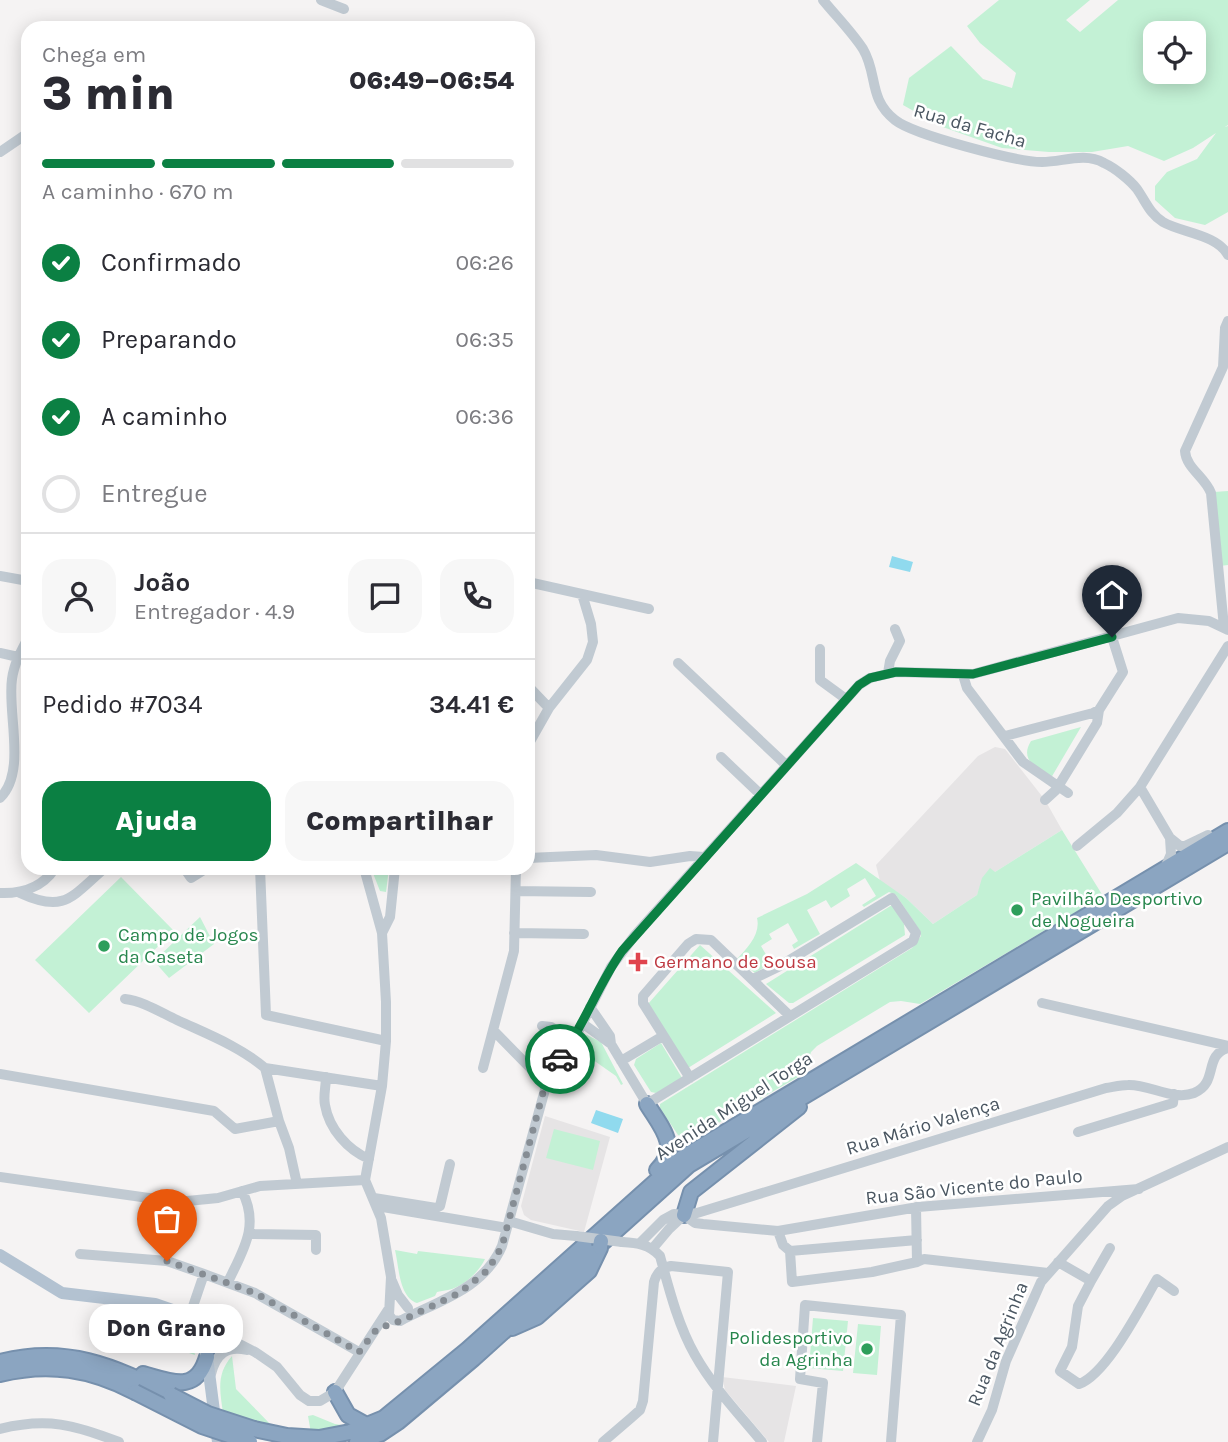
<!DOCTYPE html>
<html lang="pt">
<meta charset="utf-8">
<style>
:root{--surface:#fff;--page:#f7f7f7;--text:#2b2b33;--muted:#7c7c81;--line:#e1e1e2;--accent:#0b8043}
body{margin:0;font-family:Karla,sans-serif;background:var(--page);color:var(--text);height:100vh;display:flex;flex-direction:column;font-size:26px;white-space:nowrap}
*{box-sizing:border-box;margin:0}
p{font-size:23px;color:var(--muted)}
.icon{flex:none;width:38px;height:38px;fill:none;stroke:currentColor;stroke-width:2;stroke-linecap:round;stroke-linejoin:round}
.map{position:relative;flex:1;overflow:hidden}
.details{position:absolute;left:21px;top:21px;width:514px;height:854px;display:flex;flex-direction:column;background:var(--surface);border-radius:21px;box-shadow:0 4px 18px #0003}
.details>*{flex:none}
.buttons{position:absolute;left:1143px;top:21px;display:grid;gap:14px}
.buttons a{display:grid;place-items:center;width:63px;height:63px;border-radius:14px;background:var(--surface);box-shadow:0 4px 18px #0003;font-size:35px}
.pin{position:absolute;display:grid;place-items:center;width:60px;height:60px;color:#fff;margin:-72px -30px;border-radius:50% 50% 50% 0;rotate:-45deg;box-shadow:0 0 7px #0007}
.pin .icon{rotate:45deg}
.courier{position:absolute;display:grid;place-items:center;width:70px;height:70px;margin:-35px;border:5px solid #0b8043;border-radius:50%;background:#fff;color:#222;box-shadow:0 2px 9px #0007}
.bubble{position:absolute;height:49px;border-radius:21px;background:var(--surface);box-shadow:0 4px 18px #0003;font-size:23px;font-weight:800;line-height:49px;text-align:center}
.summary em{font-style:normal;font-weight:800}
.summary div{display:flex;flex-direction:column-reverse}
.summary{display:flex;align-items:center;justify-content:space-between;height:119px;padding:0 21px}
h1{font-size:46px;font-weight:800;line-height:52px}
.bar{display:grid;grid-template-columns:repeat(4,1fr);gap:10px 7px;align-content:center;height:84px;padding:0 21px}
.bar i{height:9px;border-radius:5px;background:var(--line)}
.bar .active{background:var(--accent)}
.bar p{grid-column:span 4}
.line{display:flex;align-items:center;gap:18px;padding:0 21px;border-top:2px solid var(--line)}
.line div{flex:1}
.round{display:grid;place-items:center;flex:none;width:74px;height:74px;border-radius:21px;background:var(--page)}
ol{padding:0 21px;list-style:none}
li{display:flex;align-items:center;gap:21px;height:77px}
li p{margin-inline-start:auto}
li .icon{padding:7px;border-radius:50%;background:var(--accent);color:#fff;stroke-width:4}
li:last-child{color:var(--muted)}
li i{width:38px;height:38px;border:4px solid var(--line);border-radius:50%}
.action{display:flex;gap:14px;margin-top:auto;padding:14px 21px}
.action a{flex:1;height:80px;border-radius:21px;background:var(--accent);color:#fff;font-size:28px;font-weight:800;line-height:80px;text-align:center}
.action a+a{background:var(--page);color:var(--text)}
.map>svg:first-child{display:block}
.education{fill:#e6e4e5}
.green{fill:#c3f1d5;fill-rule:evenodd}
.water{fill:#90daee}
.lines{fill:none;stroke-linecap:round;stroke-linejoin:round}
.highway-casing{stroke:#7690ad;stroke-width:18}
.minor{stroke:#c1cad2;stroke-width:10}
.major{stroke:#b3c2d1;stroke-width:12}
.highway{stroke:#8ba5c1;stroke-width:14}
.highway-bridge-casing{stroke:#7690ad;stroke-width:18;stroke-linecap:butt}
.minor-bridge{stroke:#c1cad2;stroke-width:10}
.highway-bridge{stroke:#8ba5c1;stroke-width:14}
.done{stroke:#868d94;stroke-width:7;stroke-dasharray:0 12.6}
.route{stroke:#0b8043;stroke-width:9}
.leisure-dot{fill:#2e9e5b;stroke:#fff;stroke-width:2.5}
.health-dot{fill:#e0444e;stroke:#fff;stroke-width:2.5}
.labels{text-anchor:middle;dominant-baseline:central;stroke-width:5;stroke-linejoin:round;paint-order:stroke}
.street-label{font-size:19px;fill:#4a5661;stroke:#fff}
.leisure-label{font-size:19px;fill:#27864d;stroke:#fff;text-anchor:start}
.health-label{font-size:19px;fill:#be3a42;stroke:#fff;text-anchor:start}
</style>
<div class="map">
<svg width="1228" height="1442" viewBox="0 0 1228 1442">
<rect width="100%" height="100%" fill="#f5f3f3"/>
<!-- education -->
<path class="education" d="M995,747L1005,749L1045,800L1062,830L995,872L980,887L977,895L933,924L906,898L880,881L876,865L978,756Z
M545,1116L610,1137L584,1232L531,1220L524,1215L521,1206Z
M722,1377L796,1386L784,1442H769L725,1390Z"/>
<!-- green -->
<path class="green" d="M999,0H1090L1066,20L1080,32L1118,0H1228V125L1225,127L1228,126V212L1205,225L1175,218L1155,200V186L1167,172L1197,159L1216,133L1193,148L1164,161L1128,146L1092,152H1049L1002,148L940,126L903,105L909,78L951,46L983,79L1012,88L1016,73L980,43L967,26ZM1155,33H1194V72H1155Z
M1228,491V565L1220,566L1214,492Z
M1081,727L1051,778C1037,768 1019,760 1031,741Z
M1062,830L1103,896L920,1004L901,1001L890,1002L817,1046L811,1052L805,1073L694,1137L687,1138L678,1135L660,1108V1104L912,948L921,936L920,931L896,895L889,892L864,907L862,905L876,896L865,878L847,889L850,896L831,908L826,900L807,910L820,934L794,949L792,945L798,941L788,923L769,934L772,939L761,946L771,963L755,973L737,959C747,948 761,934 757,918L807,894L856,863L906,898L933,924L977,895L982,878L990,868L995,872Z
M371,868H389L386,892L380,891Z
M121,877L174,931L89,1013L35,960Z
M892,905L904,924L905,935L793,1003H789L766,984Z
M200,917L214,944L169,978L154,961Z
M700,945L776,1013L688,1068L648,1004Z
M587,1035L601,1042L623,1084L621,1085L616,1076L576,1048L580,1039Z
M661,1043L682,1078L656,1093L651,1092L634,1065L636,1059Z
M554,1129L600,1141L593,1170L546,1158Z
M395,1250L417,1254L418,1251L485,1259C479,1272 463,1287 448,1290C444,1291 440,1291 437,1292L435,1296L417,1303C399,1297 399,1267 395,1250Z
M129,1309C162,1314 189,1317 195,1355L186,1352C173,1318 159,1328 131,1318L128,1314Z
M813,1318L848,1321L843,1371L809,1368Z
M858,1324L881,1326L877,1375L853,1373Z
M232,1356L236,1389L273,1427L223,1413C220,1391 216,1374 232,1356Z
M313,1415L335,1424L348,1426L311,1433L308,1416Z"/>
<!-- water -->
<path class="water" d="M892,556L913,562L910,572L889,567Z
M596,1110L623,1119L618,1133L591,1123Z"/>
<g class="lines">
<!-- highway casing -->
<g class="highway-casing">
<path id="highway" d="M647,1104C661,1127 681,1147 657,1170
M684,1215L691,1192L799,1107
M512,1328L537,1317L589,1271L600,1248
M0,1362C66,1345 114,1366 171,1395
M0,1374C49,1362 91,1369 135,1392
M143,1374C172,1382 196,1394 207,1357
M335,1392L348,1415L368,1426
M254,1429L287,1436L319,1438L350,1432L384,1418L467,1350L682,1158L1228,831
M357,1442L380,1434L398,1422L473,1359L689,1165L1228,843"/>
</g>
<!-- minor -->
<path class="minor" d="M321,0L344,9
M823,0C836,16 852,32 863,49C878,74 868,99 895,120C914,135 1017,162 1042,162C1063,162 1084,152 1104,163C1115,168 1130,180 1137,189C1146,202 1150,214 1163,222C1182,233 1216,234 1228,255
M0,152L28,133
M0,576L28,581
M528,582L649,609
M1224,627L1211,493C1205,477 1186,468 1185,451L1223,367L1225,328L1228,321
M820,649V680L846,699
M0,653L18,657
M678,663L786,765
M888,673L890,661L900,641L895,629
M963,675L967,688L1023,762L1068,793
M528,686L549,708
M1005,736L1093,713L1099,710L1123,672L1112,637
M528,745L549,708L587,660L593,642L591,624L582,594
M721,757L760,794
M0,798C27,772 7,713 12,679C14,664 21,651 28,638
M1045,800L1056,790L1097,723L1099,710
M1208,835L1185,846H1180L1170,838L1140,787L1228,646
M1077,846L1117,813L1140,787
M528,858L596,855L650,862L690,856L704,857
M184,868L191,878L207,868
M260,868L266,1015L386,1041
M364,868L382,933L386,1002V1041L382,1086L365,1180L381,1218L391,1277L389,1315L393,1320L400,1321C438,1301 484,1289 502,1246L549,1075L573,1042L611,967L635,935L859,685L870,678L896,672L973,674L1178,618L1209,621L1228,630
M1165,868L1171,854L1170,838
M516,891L591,892
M0,893C22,894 43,887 55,868
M20,893C65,914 72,896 105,868
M382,933L390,917L395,868
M514,933L584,934
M125,999C143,1001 160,1012 177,1020C207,1034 239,1046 265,1068L382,1086
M1042,1003L1228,1046
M590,1007L610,1036L611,1044L647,1104L913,941L916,933L892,898L778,967L753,979
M582,1023L611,1044
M542,1026L551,1027L573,1042
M493,1030L546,1084
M621,1061L663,1036
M265,1068L279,1121L289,1148L297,1184
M483,1068L514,951L516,868
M0,1074L214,1111L235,1129L279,1121
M326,1077C326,1086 323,1096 325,1105C329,1129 348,1150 369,1159
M690,1078L643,1003V996L688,944L696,939L711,940L790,1016
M1078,1132L1173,1103L1174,1094
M0,1177L177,1202L218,1198L260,1186L365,1180
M374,1198L436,1208L440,1206L450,1164
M377,1206L507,1228
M684,1215L695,1223L703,1224L778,1231L918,1207L1139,1189
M509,1221L553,1234L576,1236
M778,1231L783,1245L790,1251L792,1282L872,1272L917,1262L916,1207
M250,1234L316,1235V1250
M622,1242C637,1243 649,1244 660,1256C669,1289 678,1325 695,1355C713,1387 739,1414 762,1442
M639,1244L663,1220L674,1214L684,1215L697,1213L1106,1088C1113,1087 1121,1085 1128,1085C1149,1084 1173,1101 1194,1093C1219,1083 1203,1055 1228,1048
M653,1248L669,1229L684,1215
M790,1251L917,1240
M80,1254L167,1261L204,1274L255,1293L359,1352
M917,1262L924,1259L1048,1273
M1058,1262L1091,1281L1078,1306L1072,1347L1060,1371L1079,1384C1107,1374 1141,1306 1157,1279L1174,1291
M204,1274L189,1318L255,1352L277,1367L300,1395L309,1401H320L335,1392L388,1310
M392,1281L398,1295L408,1308
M1091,1281L1110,1248
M228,1282C243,1250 260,1226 242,1191
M211,1374C216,1354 227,1345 247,1350
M0,1429C47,1417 75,1425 119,1442
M603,1442L631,1418L640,1410L643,1401L654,1282C657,1272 662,1268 671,1266L728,1272L713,1442
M817,1442L823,1383L800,1379L805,1305L901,1315L891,1442
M977,1442L992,1410L1006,1361L1041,1282L1108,1206L1122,1196L1228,1147"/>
<!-- major -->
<path class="major" d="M0,1255L62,1293L155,1304L181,1313L189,1318L202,1341L207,1357L218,1442"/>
<!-- highway -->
<use href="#highway" class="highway"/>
<!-- highway-bridge casing -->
<g class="highway-bridge-casing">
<path id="highway-bridge" d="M600,1247L601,1241
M135,1392L202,1426L250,1442
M171,1395L208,1414L254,1429"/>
</g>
<!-- minor-bridge -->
<path class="minor-bridge" d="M576,1236L622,1242"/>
<!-- highway-bridge -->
<use href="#highway-bridge" class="highway-bridge"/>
</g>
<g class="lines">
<!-- done -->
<path class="done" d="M167,1261L255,1293L359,1352L377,1329L403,1320L459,1293L488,1270L502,1246L544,1089L549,1076L560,1059"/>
<!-- route -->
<path class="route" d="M560,1059C584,1025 598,985 622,951L859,685L870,678L896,672L973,674L1112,637"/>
</g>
<!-- markers -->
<g class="leisure-dot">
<circle cx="1017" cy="910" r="7"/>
<circle cx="104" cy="946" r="7"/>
<circle cx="867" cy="1349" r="7"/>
</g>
<path class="health-dot" d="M634.5 951.5h7v7h7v7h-7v7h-7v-7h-7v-7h7z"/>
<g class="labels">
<!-- street labels -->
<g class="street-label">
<text transform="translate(970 126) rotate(16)">Rua da Facha</text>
<text transform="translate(734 1106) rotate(-33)">Avenida Miguel Torga</text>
<text transform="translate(923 1126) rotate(-17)">Rua Mário Valença</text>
<text transform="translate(974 1187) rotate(-6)">Rua São Vicente do Paulo</text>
<text transform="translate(998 1344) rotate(-68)">Rua da Agrinha</text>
</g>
<!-- leisure labels -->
<g class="leisure-label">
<text x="1031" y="899">Pavilhão Desportivo<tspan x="1031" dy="22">de Nogueira</tspan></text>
<text x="118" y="935">Campo de Jogos<tspan x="118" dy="22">da Caseta</tspan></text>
<text x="853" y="1338" text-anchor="end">Polidesportivo<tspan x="853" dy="22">da Agrinha</tspan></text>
</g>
<!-- health labels -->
<g class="health-label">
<text x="654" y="962">Germano de Sousa</text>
</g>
</g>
</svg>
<div class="buttons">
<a><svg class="icon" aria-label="locate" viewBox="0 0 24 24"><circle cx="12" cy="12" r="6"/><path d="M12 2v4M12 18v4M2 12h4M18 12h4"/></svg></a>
</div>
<div class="pin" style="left:167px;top:1261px;background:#ea580c"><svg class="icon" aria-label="bag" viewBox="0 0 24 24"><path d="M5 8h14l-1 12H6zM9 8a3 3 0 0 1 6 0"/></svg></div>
<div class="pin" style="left:1112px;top:637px;background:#1f2937"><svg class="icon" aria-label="home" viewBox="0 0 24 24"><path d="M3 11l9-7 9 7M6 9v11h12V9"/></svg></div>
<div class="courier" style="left:560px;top:1059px"><svg class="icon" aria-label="car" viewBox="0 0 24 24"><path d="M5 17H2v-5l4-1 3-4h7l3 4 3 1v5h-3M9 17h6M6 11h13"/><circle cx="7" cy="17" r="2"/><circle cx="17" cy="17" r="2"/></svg></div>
<div class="bubble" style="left:89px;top:1304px;width:154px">Don Grano</div>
<section class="details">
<div class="summary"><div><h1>3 min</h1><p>Chega em</p></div><em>06:49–06:54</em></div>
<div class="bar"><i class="active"></i><i class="active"></i><i class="active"></i><i></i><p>A caminho · 670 m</p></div>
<ol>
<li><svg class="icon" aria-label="check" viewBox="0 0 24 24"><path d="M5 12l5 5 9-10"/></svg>Confirmado<p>06:26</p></li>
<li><svg class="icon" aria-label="check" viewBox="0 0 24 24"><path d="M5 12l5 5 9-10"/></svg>Preparando<p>06:35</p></li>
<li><svg class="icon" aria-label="check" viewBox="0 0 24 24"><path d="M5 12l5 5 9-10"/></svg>A caminho<p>06:36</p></li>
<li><i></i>Entregue</li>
</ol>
<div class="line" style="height:126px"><a class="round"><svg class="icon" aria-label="person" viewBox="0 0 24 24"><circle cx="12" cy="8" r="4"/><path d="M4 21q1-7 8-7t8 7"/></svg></a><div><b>João</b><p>Entregador · 4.9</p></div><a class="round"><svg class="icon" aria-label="chat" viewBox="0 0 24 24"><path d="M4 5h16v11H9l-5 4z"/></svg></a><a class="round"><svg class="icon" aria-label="phone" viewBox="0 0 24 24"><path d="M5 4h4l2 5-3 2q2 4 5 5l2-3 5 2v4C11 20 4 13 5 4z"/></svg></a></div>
<div class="line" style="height:91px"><div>Pedido #7034</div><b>34.41 €</b></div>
<div class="action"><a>Ajuda</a><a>Compartilhar</a></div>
</section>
</div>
